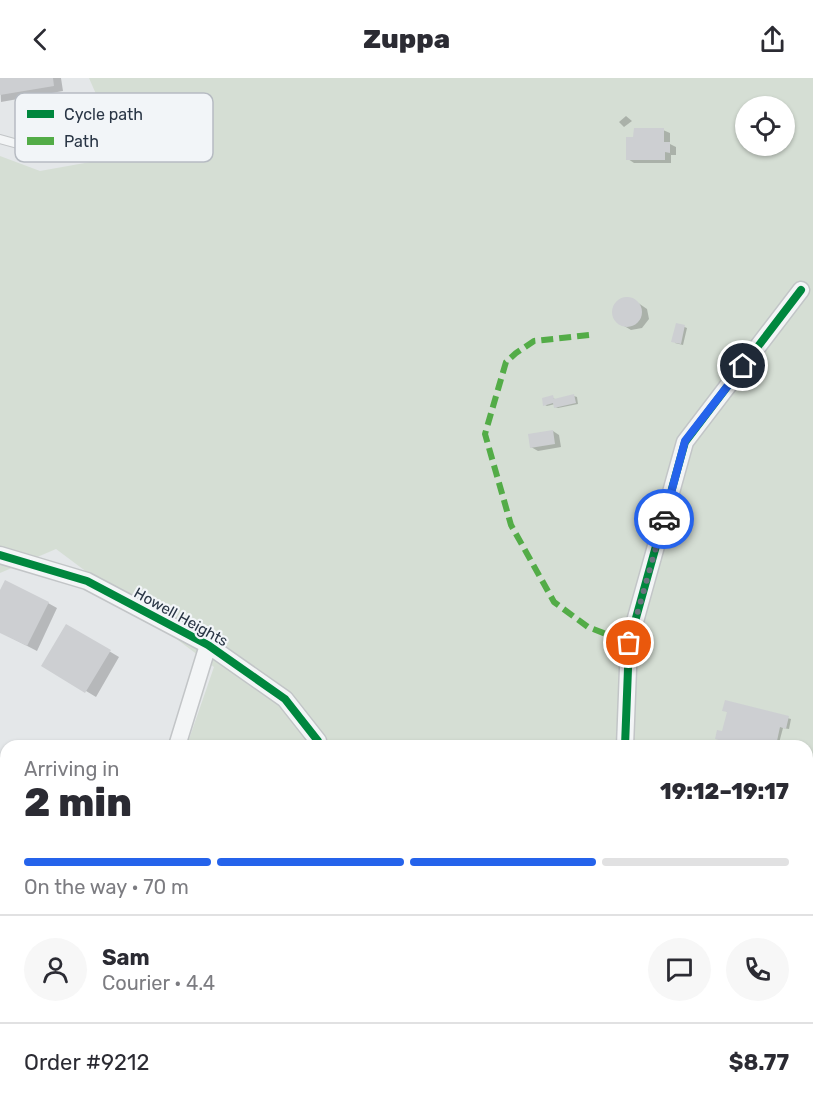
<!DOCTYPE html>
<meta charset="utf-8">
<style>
:root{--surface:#fff;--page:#f7f7f7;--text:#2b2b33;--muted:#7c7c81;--line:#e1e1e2;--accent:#2563eb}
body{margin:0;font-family:Rubik,sans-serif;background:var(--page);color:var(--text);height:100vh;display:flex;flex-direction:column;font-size:22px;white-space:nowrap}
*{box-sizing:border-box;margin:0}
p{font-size:20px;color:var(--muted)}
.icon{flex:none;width:33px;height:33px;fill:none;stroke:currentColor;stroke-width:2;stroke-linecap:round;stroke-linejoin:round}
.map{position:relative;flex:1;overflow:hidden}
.side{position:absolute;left:0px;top:662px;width:813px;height:374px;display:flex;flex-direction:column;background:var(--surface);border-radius:18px 18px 0 0;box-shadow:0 2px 4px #0004}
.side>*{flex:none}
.controls{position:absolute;left:735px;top:18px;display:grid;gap:12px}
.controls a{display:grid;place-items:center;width:60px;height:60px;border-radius:50%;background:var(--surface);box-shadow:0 2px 4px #0004;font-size:30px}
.pin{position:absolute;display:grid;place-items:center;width:51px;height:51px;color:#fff;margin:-26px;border:3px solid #fff;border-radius:50%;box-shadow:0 2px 6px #0007}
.courier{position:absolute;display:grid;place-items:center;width:60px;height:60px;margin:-30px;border:4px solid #2563eb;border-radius:50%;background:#fff;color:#222;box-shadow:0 2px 8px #0007}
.overview em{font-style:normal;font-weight:800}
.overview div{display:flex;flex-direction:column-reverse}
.overview{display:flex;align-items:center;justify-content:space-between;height:102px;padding:0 24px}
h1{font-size:39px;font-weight:800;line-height:45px}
.bar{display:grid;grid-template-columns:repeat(4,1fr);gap:9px 6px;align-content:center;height:72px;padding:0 24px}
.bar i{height:8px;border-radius:4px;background:var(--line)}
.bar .selected{background:var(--accent)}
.bar p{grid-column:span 4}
.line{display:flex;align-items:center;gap:15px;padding:0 24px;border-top:2px solid var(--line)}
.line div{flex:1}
.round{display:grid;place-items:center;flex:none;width:63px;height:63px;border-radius:32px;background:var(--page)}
header{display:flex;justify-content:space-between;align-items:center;height:78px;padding:0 24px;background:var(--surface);font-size:27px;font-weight:800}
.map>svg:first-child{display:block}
.green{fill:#d5ded4;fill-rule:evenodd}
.shadow{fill:#0003}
.building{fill:#cdcfd2}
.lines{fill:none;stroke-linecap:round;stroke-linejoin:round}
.lane-casing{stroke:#c2c5c7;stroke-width:10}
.street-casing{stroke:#c2c5c7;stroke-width:19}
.lane{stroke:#f3f5f6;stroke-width:8}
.street{stroke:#f3f5f6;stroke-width:16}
.quiet{stroke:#53ac47;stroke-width:6;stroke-dasharray:12 6;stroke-linecap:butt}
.cycleway-casing{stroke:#f2f5f8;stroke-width:11}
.cycleway{stroke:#00873e;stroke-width:8}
.done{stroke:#6a737e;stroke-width:6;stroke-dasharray:0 10.8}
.route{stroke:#2563eb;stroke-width:8}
.labels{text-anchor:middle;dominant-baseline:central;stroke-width:4.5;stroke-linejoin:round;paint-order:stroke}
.street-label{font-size:15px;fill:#293545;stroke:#f2f5f8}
.key{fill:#f2f5f8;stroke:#b6bbc2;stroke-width:1.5}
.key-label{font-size:16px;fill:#293545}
</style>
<header><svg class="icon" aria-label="back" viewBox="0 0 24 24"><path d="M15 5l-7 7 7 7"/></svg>Zuppa<svg class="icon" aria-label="share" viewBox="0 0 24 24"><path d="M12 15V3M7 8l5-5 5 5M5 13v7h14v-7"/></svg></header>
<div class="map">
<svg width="813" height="1034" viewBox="0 0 813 1034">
<rect width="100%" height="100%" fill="#e4e7e9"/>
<!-- green -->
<path class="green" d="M89,0H813V1034H0V915L6,914V1029H807V668L187,667L214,589L56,471L0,495V78L40,93L107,81L106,39ZM746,28H784V68H746Z"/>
<!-- shadow -->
<path class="shadow" d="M0,0H61L63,13L1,24Z
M626,38L632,43L624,49L619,44Z
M663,52L670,55V66L676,69V77H671V85H634L628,81L635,61Z
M625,220H631L647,231L649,241L642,250L631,252L619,245L616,241L613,236L614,230L616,225Z
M677,246L687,250L683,267L675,265Z
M574,318L577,319L578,326L558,330L555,329V326L547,328L545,327L552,319L556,322Z
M553,353L559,357L561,369L538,373L531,369Z
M0,515L48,525L57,530L37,573L0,554Z
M67,548L119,579L96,619L43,587Z
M726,624L791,641L789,651L783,650L779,665L783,668H742L723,655L728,634L724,632Z
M6,728V744L0,737V732Z
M158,1029H179L175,1034H164Z"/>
<!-- building -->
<path class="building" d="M0,0H53L54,8L0,17Z
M634,50H664V64H670V75L665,74V82H626V59H633Z
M612 234a15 15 0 1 1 30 0a15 15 0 1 1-30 0Z
M676,245L685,247L681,266L671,264Z
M574,316L576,325L554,330L553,325L543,328L542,320L553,317L554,321Z
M553,352L555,366L530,370L528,356Z
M5,502L49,524L27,568L0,555V512Z
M66,546L111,572L85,615L41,588Z
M725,622L789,638L786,651L780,649L777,663L781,664L780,668H740L715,661L717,652L722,653L727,634L722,633Z"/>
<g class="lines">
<!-- lane casing -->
<g class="lane-casing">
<path id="lane" d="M0,61L47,74L95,67"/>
</g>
<!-- street casing -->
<g class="street-casing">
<path id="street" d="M0,477L87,503L208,567L285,621L318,663L319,668
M177,668L208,567
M625,668L629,565L685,364L801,212
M0,820L6,819"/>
</g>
<!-- lane -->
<use href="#lane" class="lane"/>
<!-- street -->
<use href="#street" class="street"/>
<!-- quiet -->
<path class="quiet" d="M589,257L534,263L516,275L506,284L485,356L511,447L554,524L588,549L629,565
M265,1034L266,1029"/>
<!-- cycleway casing -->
<g class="cycleway-casing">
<path id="cycleway" d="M0,477L87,503L208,567L285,621L318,663L319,668
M625,668L629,565L685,364L801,212"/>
</g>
<!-- cycleway -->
<use href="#cycleway" class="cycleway"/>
</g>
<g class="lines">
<!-- done -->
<path class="done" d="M629,565L664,441"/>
<!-- route -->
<path class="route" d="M664,441L685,363L743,288"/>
</g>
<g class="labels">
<!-- street labels -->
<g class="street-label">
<text transform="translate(181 539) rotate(29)">Howell Heights</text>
</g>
</g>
<!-- legend -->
<rect x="15" y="15" width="198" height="69" rx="9" class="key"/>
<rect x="27" y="32" width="27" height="8" fill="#00873e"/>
<rect x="27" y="59" width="27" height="8" fill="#53ac47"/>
<g class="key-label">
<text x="64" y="42">Cycle path</text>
<text x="64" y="69">Path</text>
</g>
</svg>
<div class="controls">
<a><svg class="icon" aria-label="locate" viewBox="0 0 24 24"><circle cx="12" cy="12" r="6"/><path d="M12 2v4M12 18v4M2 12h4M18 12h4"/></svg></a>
</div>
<div class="pin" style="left:629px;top:565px;background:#ea580c"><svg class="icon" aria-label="bag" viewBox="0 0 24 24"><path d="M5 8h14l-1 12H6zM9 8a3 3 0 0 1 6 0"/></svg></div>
<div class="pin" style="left:743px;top:288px;background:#1f2937"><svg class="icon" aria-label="home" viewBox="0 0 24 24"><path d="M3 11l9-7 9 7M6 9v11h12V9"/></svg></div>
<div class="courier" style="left:664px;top:441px"><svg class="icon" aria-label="car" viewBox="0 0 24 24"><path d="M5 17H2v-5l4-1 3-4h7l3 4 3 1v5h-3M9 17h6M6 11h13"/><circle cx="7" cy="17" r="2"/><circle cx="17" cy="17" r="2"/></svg></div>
<section class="side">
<div class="overview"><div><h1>2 min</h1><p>Arriving in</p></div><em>19:12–19:17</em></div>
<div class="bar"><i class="selected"></i><i class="selected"></i><i class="selected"></i><i></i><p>On the way · 70 m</p></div>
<div class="line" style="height:108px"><a class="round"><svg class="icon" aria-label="person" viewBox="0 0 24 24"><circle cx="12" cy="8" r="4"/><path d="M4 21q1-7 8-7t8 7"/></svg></a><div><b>Sam</b><p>Courier · 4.4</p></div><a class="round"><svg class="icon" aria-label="chat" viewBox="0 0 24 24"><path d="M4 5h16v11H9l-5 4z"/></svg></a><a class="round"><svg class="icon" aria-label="phone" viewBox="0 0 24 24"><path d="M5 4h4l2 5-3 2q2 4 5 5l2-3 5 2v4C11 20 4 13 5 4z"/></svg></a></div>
<div class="line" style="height:78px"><div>Order #9212</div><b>$8.77</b></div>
</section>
</div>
